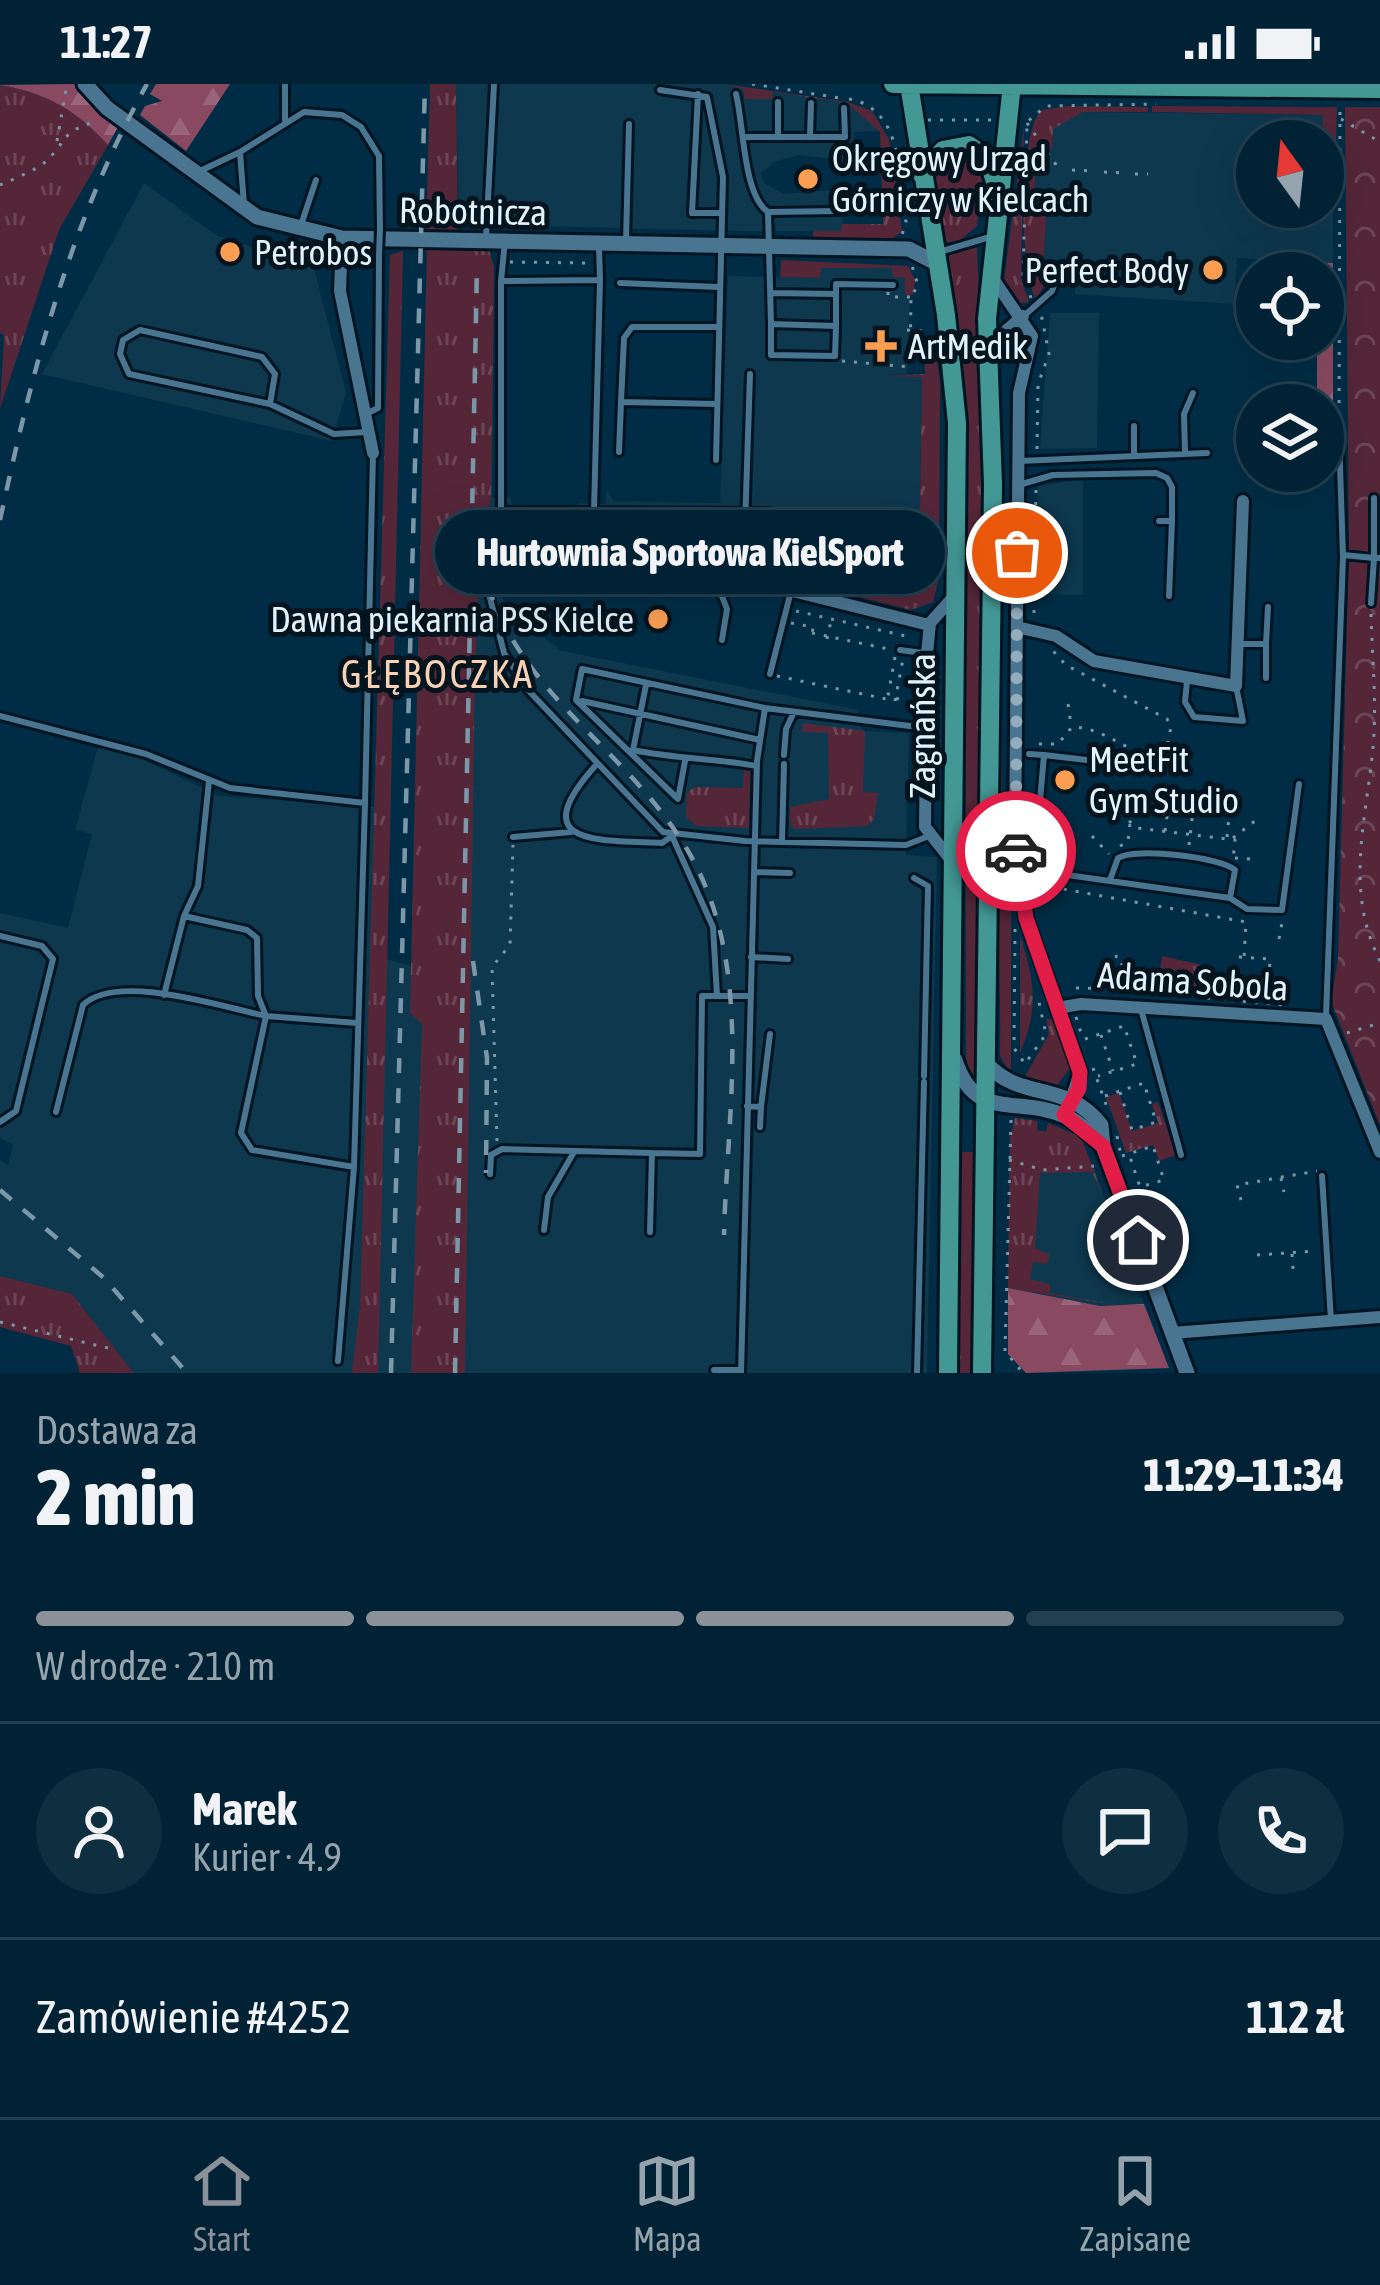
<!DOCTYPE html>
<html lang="pl">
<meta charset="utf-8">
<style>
:root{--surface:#002234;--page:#0e2f40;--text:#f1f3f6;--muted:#95a4ac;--line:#223f4f;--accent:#8c9099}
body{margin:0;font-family:"Asap Condensed",sans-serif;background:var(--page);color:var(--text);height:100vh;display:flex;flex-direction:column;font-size:45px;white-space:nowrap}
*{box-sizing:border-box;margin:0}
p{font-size:39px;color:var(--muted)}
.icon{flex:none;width:66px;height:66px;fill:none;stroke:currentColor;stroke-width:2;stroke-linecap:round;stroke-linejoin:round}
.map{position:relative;height:1289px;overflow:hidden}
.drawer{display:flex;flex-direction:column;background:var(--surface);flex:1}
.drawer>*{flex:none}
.needle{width:78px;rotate:345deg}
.controls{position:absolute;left:1236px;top:36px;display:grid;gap:24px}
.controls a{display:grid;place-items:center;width:108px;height:108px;border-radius:50%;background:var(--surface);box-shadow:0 12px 48px #0002,0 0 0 3px var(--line);font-size:60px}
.pin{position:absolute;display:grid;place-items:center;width:102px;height:102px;color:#fff;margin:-51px;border:6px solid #fff;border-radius:50%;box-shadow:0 3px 12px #0007}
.courier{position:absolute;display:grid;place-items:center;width:120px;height:120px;margin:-60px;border:9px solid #e11d48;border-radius:50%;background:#fff;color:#222;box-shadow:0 3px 15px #0007}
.bubble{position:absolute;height:84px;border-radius:42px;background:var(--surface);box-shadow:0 12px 48px #0002,0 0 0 3px var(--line);font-size:39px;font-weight:800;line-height:84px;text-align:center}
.summary em{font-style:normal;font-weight:800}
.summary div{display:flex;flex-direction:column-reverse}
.summary{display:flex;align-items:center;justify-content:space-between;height:204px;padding:0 36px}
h1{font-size:78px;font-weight:800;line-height:90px}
.bar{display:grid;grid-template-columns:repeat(4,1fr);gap:18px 12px;align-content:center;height:144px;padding:0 36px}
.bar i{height:15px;border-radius:9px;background:var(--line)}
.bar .on{background:var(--accent)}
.bar p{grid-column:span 4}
.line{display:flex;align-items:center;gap:30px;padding:0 36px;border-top:3px solid var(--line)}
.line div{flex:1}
.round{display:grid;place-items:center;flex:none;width:126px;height:126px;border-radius:63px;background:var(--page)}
.status{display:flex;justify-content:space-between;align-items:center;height:84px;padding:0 60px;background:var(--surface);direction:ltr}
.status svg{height:33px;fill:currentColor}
.menu{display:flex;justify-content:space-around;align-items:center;height:168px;border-top:3px solid var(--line);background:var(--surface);font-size:33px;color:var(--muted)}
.menu a{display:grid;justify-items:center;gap:6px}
.menu .on{color:var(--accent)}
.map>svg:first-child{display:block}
.built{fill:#0e384e;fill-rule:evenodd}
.grass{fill:url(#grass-tufts)}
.forest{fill:url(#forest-firs)}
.park{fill:url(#park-crowns)}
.garden{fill:#542638}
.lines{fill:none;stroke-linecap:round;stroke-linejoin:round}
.service-casing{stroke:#001421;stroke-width:12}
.minor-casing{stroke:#001421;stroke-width:18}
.tertiary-casing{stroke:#001421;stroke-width:21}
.primary-casing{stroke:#001421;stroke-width:24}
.path{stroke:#7b98a8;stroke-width:3;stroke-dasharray:3 9;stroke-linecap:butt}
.service{stroke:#4a7591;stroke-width:6}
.minor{stroke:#4a7591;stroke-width:12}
.tertiary{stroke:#4a7591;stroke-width:15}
.primary{stroke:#439795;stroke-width:18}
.rail{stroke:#7b97a8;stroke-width:4.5;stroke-dasharray:15 15;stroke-linecap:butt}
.service-bridge-casing{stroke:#001421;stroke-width:12;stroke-linecap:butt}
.service-bridge{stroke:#4a7591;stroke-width:6}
.done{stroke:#94adbc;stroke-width:12;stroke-dasharray:0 21.6}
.route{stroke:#e11d48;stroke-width:15}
.poi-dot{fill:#fb9e52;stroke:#03141e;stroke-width:4.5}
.labels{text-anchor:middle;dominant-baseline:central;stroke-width:10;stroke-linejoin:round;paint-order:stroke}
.poi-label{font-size:36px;fill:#e4f2fc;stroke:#03141e;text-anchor:start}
.street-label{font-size:36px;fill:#e4f2fc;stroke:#03141e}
.neighbourhood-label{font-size:39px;letter-spacing:3px;fill:#f8d0b3;stroke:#03141e}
</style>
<div class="status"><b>11:27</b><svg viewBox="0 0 49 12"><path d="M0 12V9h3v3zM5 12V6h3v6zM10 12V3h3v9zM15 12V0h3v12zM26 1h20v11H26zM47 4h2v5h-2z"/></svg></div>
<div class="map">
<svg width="1380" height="1289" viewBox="0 0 1380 1289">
<defs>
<pattern id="grass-tufts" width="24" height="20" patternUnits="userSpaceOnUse" patternTransform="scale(3)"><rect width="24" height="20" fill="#542638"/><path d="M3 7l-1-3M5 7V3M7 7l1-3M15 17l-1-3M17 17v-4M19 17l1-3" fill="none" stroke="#6c4656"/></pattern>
<pattern id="forest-firs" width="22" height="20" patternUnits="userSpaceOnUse" patternTransform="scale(3)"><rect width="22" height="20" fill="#894a61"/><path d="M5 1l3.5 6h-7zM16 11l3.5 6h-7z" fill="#9a6579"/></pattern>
<pattern id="park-crowns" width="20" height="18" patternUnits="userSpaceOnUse" patternTransform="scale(3)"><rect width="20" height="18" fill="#542638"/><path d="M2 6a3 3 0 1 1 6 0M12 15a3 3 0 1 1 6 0" fill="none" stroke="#6c4656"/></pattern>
</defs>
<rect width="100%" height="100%" fill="#002d45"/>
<!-- built -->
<path class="built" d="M456,0H724L744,5L743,14L773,8L847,19L880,47L854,48L855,84L837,75L798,71L774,78L761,89L764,99L784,110L845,105L842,147H776V137L773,147H740L459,140Z
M1083,28L1333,31V179L1237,174L1234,220L1075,210L1076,193L1043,187L1047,118L1034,117L1036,79L1053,44ZM1257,57H1323V123H1257Z
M144,99L216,151L314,184L346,309L332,357L42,290Z
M494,183L492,414H511L512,422L575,424L579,419L605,420L607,407L614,417L720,419L728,192L819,194L820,184H893L905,193V210L910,211L907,290L887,291L922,292L919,491L768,488L757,487L750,477H730V495L526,435L514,475L499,495L505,525L562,567L859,626V642L865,647L909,649L906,771L937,773L927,1289H134L72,1210L0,1192V1077L8,1081L13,1061L0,1054V829L68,844L92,750L75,746L98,663L142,675L219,712L375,723L372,871L445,892Z
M1050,229H1099L1097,364L1040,365Z
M1083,395V511L1037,510L1038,402Z
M1009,1070L1092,1079L1144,1220L1100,1222L1008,1204Z"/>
<!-- grass -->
<path class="grass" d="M430,0H456L458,149L426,146Z
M724,0L848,18L872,27L889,55L902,148L890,156L813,154V147H841L842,140H883L880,48L847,19L773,8L772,15H745L743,5Z
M0,1C46,8 78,27 108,61L59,146L0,325L4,251L0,249Z
M1068,22L1148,23V28H1083L1053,45L1052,65H1045L1036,79L1034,116L1047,117L1043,186L1053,187L1036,215C1019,188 1018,46 1042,26Z
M1152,22L1337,23L1334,127H1320L1323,31L1152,28Z
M1024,42L1021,195L1029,218L1020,219L1006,208L1004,198Z
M973,69L985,88L977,142L959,157L942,159L933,87L943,73Z
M427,160L488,162L494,183L491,414L481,455L475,584L465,1289H411L422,940L410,929Z
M977,163L985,369L976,1004L966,984L965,352L944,173Z
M403,167L378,1289H352L360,1222L390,171Z
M925,253H934L940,300L939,494L933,518L911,526L773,491H919L922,293L887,292L925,290Z
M1002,444V736L1011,820V991L1000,972C1002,799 983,614 1002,444Z
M803,639L865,647L863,708L878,709L874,735L867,742L795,745L790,740V723L829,715L828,649L802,648Z
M744,685H750L749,744L696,742L686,732L687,709L694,703L743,704Z
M1020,852C1035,898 1039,924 1020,969Z
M1162,872L1207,882V907H1157Z
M1046,934L1055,937L1071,983L1057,1001L1023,996L1049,950Z
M1119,1009L1132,1047L1158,1039L1152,1020L1158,1018L1176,1071L1159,1077L1153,1061L1126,1069L1106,1013Z
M1015,1034L1038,1037L1037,1046L1046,1048L1048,1039L1081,1053L1103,1110L1092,1088L1040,1089L1035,1164L1050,1171L1047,1180L1033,1178L1030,1195L1050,1200V1209L1117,1221L1008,1204L1010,1054Z
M958,1068H978L975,1289H956Z
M0,1192L72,1210L134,1289H80L71,1262L0,1243Z"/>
<!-- forest -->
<path class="forest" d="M74,0L118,43L108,61C78,27 45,8 0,1Z
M156,0H230L186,67L140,31L145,22L162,17L150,10Z
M1317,178L1333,179V317L1317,316V255H1323V189H1317Z
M1008,1204L1100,1222L1144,1220L1169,1284L1026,1289L1008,1270Z"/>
<!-- park -->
<path class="park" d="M1345,23H1380V1041L1331,917L1338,875L1349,464Z"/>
<!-- garden -->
<path class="garden" d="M781,176L908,182L915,196L913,211H905V194L893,193L892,184H821L820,194L780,193Z"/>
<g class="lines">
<!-- service casing -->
<g class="service-casing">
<path id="service" d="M285,0V36
M660,6L707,13L723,93L716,376
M698,10L692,129H722
M736,10C744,42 743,111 768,128L839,127
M778,18V53
M746,53H845L844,24
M810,53L811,19
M200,87L240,68
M244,121L240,68L304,28L342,31L361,43L379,72L380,145
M768,128L771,240L836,242V210L772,209
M301,141L316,96
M486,153L494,0
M626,156L629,40
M505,157L501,197L600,196L599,163
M939,168L990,153
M620,199L718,203
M836,210V200L893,201
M1026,230L1052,207L1059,188
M771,240V271L835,272L836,242
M270,320L275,290L262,273L140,246L123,256L120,270L129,290L270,320L334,350L367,348
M717,320L621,318L624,254L632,243H718
M368,329L378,324L379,171
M1134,342V368
M619,368L621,318
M1185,368L1184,330L1193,309
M1019,377L1207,369
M1022,400L1053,391L1156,389L1167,394L1172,403V437H1159
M501,427V197
M594,427L600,196
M769,428L501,427L493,433L486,462L488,506L504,569L528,606L663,748L745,757L906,761L929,752
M661,461L744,473
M559,466L719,505L727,525L722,556
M1343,471L1374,474V414
M730,487L746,486
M719,505L753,497L744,473L750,290
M1169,512L1172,437
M1371,519L1374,474H1380
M1239,560H1266L1268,523
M1266,560V594
M900,566L923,569
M770,590L791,507
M1187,597L1185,618L1194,633L1243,637L1236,602
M646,601L633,666C676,675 713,674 757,682
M582,617L760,656
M0,632L146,670L230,704L365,719L373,369
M784,671L786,645L794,628
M1044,671L1104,678L1109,683
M685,677L678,715L576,616L582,585L765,624L926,644
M596,681C523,762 598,756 662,759L672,752L713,843L717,912
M1018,729L1040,717L1044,671L1029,670
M513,753L571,748
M782,758L784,680
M1018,784L1230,814L1247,825L1282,826L1299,700
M755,788L790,789
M914,794L928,802L924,992
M1110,796L1118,774C1134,763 1221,773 1235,786L1230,814
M184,832L247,846L257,854L258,912L266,932L357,939
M0,852L42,862L53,875L16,1027L0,1038
M751,873L788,875
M164,911L184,832L198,802L209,697
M1141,925L1181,1071
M1326,932L1343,473L1339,351
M747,1022L761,1023L760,1043
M761,1023L770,950
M56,1028L83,921C117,888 222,923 266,932L241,1049L252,1066L354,1083L338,1277
M354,1083L365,719
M490,1090L491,1071L502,1065L652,1069
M1322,1092L1331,1236
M544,1146L548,1113L574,1068
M650,1148L652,1069L700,1070L702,912H750
M714,1286H740
M741,1289L757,677L765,624
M917,1289L924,998"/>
</g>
<!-- minor casing -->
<g class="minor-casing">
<path id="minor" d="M342,154L340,207L373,369
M992,193L1032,252L1019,309L1015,756L1026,834L1080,988L1068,1025
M988,262L1023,232
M753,497L929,541
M1017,543L1056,552L1094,577L1236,602L1243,417
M951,776L925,743L927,570L930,539L956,510
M1057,924L1081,920L1326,935L1380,1068
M1172,1249L1380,1233"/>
</g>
<!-- tertiary casing -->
<g class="tertiary-casing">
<path id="tertiary" d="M85,0L107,24L257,133L342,154L909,165L938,180
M955,976C975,1039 1018,1011 1065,1032C1080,1038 1091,1051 1103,1062
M986,979C1020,1018 1067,996 1101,1041L1103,1062L1187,1289"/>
</g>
<!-- primary casing -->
<g class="primary-casing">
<path id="primary" d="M893,0L1380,5
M909,0L946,231L957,339L948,1289
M922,91L943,66L969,61L987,74L996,100
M982,1289L993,400L987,235L1012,0"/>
</g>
<!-- path -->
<path class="path" d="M752,0L840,14
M849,15C904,25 898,92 906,138L902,151
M1341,35L1380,58
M928,36H991
M1027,39L1059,85
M57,57L67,0
M1072,86L1092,87
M1104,88L1124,89
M1135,90H1148
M0,101C9,97 36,86 44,79C69,57 58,48 98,37
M510,178L590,179
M888,208V213H910
M1031,214L1023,192L1027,38L1046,22L1156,20
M907,246L930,247
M842,277L910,283L911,213L918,201L912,182
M1339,343L1340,23
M1037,365L1038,300L1049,270L1041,229
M1037,461L1048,462
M796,527L906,552
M1034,529L1036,405
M1371,530C1372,570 1376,611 1374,650C1369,730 1342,802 1380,877
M791,539L813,543L812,552
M812,549L893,566
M827,555L831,537
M895,573L888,612L916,620
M777,592L891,616
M895,617L903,575
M1068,620L1071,641
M1039,660H1058L1072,643C1105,643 1131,672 1164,676L1171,643L1167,635L1066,581L1053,567
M1111,721L1137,744L1235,756L1233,776
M1029,739L1044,779
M1165,747L1168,725
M1092,752L1109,770
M1227,753L1229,732
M1233,754L1260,733
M1189,761L1193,727
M1120,762L1128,758L1132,720
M1235,774L1251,775
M1052,803L1246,838L1244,874
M1015,845L1014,964L1025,980L1046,950L1038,914
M1279,855L1283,833
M1239,873L1270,875L1268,914
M1076,904L1125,905L1121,874L1115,872
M1207,914L1283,921
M1076,933L1082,952
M1347,949L1380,939
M1101,951L1113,987
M1085,955L1124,942L1137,980L1098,992
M1093,984L1108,1026
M1105,1012L1144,999L1156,1038L1132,1046L1120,1008
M1011,1036L1005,1267L1023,1289
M1117,1052L1121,1071
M497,1057L492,883L510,861L513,761
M1122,1072L1153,1062L1164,1096L1140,1103L1129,1070
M1009,1076L1043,1086L1094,1082
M1281,1094L1284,1108
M1241,1116L1237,1101L1317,1087
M1292,1170L1293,1185
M1257,1171L1315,1167
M0,1238L116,1266"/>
<!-- service -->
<use href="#service" class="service"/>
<!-- minor -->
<use href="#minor" class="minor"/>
<!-- tertiary -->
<use href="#tertiary" class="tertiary"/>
<!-- primary -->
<use href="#primary" class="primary"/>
<!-- rail -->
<path class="rail" d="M0,436C33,283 70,138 147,0
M480,473C510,610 623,657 688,767C755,881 727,1025 724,1151
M473,877L487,974L486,1089
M0,1106L104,1194L187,1289
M391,1289L425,0
M455,1289L477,181"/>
<!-- service-bridge casing -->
<g class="service-bridge-casing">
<path id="service-bridge" d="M379,171L380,145"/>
</g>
<!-- service-bridge -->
<use href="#service-bridge" class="service-bridge"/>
</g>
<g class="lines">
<!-- done -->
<path class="done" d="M1016,767L1017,469"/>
<!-- route -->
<path class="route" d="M1016,767L1026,834L1080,988L1079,1004L1064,1031L1103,1062L1138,1156"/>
</g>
<!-- markers -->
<g class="poi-dot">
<circle cx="808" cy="95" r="12"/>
<circle cx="230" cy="168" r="12"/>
<circle cx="1213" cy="186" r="12"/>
<path d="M875 244h12v12h12v12h-12v12h-12v-12h-12v-12h12z"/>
<circle cx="658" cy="535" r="12"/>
<circle cx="1065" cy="696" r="12"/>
</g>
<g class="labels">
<!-- poi labels -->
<g class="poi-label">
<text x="832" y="74">Okręgowy Urząd<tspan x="832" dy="41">Górniczy w Kielcach</tspan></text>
<text x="254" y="168">Petrobos</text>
<text x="1189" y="186" text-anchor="end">Perfect Body</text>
<text x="908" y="262">ArtMedik</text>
<text x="634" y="535" text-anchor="end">Dawna piekarnia PSS Kielce</text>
<text x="1089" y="675">MeetFit<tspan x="1089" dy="41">Gym Studio</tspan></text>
</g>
<!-- street labels -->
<g class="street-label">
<text transform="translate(473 127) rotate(1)">Robotnicza</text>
<text transform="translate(922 642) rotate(-90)">Zagnańska</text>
<text transform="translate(1193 897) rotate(4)">Adama Sobola</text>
</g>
<!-- neighbourhood labels -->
<g class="neighbourhood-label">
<text x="438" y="590">GŁĘBOCZKA</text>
</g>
</g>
</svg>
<div class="controls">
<a><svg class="needle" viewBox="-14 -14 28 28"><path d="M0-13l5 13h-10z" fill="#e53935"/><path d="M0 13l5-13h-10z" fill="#95a4ac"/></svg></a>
<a><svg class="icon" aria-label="locate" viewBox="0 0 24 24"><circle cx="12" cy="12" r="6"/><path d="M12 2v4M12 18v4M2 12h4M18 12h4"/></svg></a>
<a><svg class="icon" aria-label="layers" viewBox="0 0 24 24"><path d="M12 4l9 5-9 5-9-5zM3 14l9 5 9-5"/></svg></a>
</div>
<div class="pin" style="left:1017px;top:469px;background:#ea580c"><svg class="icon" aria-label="bag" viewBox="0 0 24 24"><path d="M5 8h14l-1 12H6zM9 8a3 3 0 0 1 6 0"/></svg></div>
<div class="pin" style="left:1138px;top:1156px;background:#1f2937"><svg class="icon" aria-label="home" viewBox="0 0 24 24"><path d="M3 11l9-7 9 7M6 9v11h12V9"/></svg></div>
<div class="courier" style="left:1016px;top:767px"><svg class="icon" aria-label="car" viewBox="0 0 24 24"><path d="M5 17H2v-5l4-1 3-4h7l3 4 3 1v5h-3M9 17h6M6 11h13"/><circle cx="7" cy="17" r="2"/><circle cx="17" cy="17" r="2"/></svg></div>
<div class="bubble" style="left:435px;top:426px;width:510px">Hurtownia Sportowa KielSport</div>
</div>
<section class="drawer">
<div class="summary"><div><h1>2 min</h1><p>Dostawa za</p></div><em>11:29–11:34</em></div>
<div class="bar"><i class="on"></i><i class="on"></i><i class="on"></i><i></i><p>W drodze · 210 m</p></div>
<div class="line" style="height:216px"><a class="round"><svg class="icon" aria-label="person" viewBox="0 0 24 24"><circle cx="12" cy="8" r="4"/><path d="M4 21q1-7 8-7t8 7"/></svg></a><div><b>Marek</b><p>Kurier · 4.9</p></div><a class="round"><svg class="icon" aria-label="chat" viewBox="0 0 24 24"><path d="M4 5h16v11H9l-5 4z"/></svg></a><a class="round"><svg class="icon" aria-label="phone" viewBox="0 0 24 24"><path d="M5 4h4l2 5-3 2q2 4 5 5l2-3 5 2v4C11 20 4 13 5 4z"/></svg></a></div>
<div class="line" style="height:156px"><div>Zamówienie #4252</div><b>112 zł</b></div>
</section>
<nav class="menu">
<a class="on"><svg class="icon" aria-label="home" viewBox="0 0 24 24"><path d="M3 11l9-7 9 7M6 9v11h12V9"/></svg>Start</a>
<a><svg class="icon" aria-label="map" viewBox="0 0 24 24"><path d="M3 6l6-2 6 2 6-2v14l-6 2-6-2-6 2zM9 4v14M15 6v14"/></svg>Mapa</a>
<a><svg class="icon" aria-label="saved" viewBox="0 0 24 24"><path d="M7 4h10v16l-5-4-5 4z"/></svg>Zapisane</a>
</nav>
